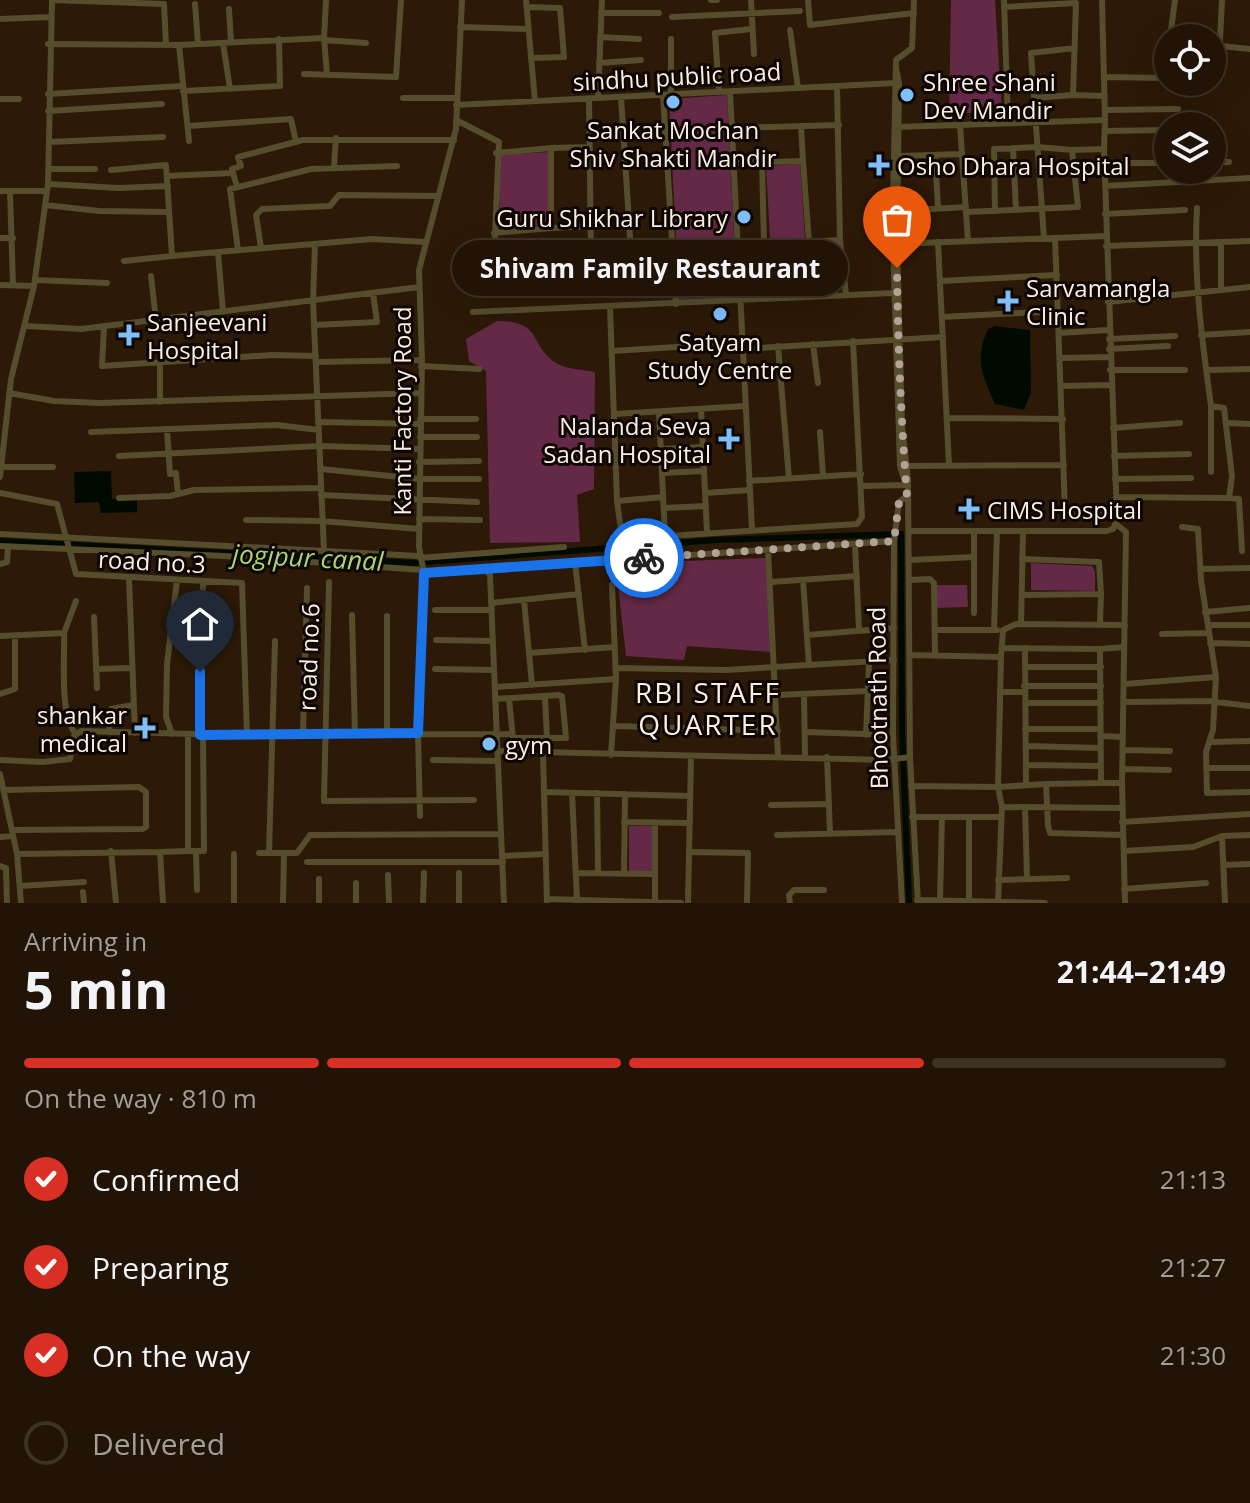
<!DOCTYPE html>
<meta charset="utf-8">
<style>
:root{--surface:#211305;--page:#291c0f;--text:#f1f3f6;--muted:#a29e9a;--line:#3e3227;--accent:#d93025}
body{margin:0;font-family:"Open Sans",sans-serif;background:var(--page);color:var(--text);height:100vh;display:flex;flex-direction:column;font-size:30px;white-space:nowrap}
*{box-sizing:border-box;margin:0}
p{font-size:26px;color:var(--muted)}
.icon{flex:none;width:44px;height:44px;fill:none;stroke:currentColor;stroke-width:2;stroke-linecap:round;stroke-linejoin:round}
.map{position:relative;height:903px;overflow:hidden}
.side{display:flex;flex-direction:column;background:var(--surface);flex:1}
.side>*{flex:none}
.fabs{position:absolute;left:1154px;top:24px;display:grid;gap:16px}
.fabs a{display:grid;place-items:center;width:72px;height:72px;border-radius:50%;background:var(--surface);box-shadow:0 8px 32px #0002,0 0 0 2px var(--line);font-size:40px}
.pin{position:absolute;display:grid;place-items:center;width:68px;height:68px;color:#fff;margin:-82px -34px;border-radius:50% 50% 50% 0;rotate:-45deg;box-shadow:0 0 8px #0007}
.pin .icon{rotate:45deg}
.courier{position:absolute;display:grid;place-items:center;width:80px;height:80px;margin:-40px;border:6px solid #1a73e8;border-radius:50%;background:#fff;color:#222;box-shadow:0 2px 10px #0007}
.bubble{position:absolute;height:56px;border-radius:28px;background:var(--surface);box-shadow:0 8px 32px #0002,0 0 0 2px var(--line);font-size:26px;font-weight:700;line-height:56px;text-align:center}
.summary em{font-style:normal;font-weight:700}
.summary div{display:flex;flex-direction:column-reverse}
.summary{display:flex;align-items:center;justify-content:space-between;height:136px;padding:0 24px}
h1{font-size:52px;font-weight:700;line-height:60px}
.bar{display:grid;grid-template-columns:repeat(4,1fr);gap:12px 8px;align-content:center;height:96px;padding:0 24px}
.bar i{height:10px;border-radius:6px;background:var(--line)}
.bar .current{background:var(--accent)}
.bar p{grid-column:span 4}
ol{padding:0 24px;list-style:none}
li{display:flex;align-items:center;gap:24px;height:88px}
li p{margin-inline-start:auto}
li .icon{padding:8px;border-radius:50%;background:var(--accent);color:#fff;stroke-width:4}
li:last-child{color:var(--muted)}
li i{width:44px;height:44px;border:4px solid var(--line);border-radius:50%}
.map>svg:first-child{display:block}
.green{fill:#642946}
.water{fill:#010a00}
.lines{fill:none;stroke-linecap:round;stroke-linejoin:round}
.canal{stroke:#010a00;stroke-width:6}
.minor{stroke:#554d2c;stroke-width:6}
.done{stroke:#b3a396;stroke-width:8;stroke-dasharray:0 14.4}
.route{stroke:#1a73e8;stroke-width:10}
.poi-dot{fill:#7ebef9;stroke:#0e0602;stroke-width:3}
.labels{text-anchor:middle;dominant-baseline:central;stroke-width:6;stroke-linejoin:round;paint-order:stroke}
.street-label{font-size:24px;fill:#fceee3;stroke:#0e0602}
.poi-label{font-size:24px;fill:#fceee3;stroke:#0e0602;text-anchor:start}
.water-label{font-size:26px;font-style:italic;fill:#a6d873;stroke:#0e0602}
.quarter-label{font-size:28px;letter-spacing:2px;fill:#fceee3;stroke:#0e0602}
</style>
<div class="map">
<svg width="1250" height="903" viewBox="0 0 1250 903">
<rect width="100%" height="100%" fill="#2c1907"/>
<!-- green -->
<path class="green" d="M951,0H995L1002,113H949Z
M727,95L737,297L679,299L669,99Z
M550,152V225L500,228L499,155Z
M800,164L805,238L770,239L766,166Z
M497,321C544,321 528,345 556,363C565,369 584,370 595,372L594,489L577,495L580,542L490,543L486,371L469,361L466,339Z
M766,558L771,652L687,646L684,660L626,656L618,585L630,563Z
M1031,563L1092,566L1095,571V591L1031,590Z
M936,585H967L968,607L935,608Z
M629,826H654V871H629Z"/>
<!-- water -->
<path class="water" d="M995,326L1030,330L1031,392L1024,410L995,404C982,374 974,360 988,329Z
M111,471L112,499L137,498V512L101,513L99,502L75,503L74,472Z"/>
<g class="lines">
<!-- canal -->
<path class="canal" d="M0,541L414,563L716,540L901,534L902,730L909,903"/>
<!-- minor -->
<path class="minor" d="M52,0L164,4L166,44
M462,0L456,129L419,270L422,360L419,547L424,573L484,568L490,575L504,903
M526,0L535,101
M711,0H717
M751,0L754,54
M808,0L810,25L914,13
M1004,0L1008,122
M195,4L198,44
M527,7L560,8L564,57L531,58
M1004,7L1076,3L1073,95L1034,98L1044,238
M229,9L231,42
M601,13H659
M672,17L800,11
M0,19L50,17
M460,27L528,29
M790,30L798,88
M600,37L639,39
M324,38L327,74
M1170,38L1175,0
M671,39V95
M324,40L366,43
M223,43L230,89
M48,44L179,45L189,141
M179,45L324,38L326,0
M1221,46L1250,49
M599,63L641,60
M896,68L899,83L897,244L902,425L908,480L910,757L918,903
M304,74L396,77L401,0
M1106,77L1164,78L1168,50
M1218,78L1222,0
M837,86L840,240L846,295
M183,91L280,86L279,39
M719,92L715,33L751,29
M730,92L752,530
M48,94L182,86
M663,95L676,304
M1073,95L1105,96
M403,98H456
M598,98L602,0
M1034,98L1031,53L1075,48
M0,99H19
M589,99L591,256L631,253L621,97
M456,105L896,83
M1105,110L1178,109
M48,111L162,104
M456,120L499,142L494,260L591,256
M960,125L968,241
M188,126L291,119L296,142
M801,126L803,161
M897,127L1105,120L1102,0
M732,128L839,125
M1105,131L1168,130
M49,142L163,137
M551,148L588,147
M1013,148L1016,210
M1104,149L1105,120
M496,153L551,148V228L591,226
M935,155L938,208
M899,156L962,154
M762,162L764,245
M1212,162H1229
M734,163L803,161L809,242L739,246
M1105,163H1168
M334,166L336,138
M49,169H95
M111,170L166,165L172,256L218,252L223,312
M167,176L233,173
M48,184L119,188L168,186
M1105,186L1250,178
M237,187L232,169L241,166L238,157L303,140H454
M0,191H47
M10,192L13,285
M893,203L896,60L912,48L914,0
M45,205L99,211L168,212
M897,211L966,207
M995,211L994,149L1038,147L1072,150
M1105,214L1185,210
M494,233L551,228
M0,238H13
M1055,238L1065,511L1071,516L1116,514
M809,242L840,240
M893,242L900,466L906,485
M938,242L949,465
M315,244L313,301L324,551
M894,244L1106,236
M1106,246L1250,241
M261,248L256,215L262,209L330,206L339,195L438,196
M238,250L230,189L311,169L397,166
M218,252L372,239L425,242
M631,253L674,251
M124,261L172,256
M466,262L494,260
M151,276L156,320
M35,280L107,283
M940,281L1057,275
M0,285L34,286
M1221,290V242
M1108,302L1250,287
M473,312L893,293
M942,317L1058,311
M315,325L377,322L373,293
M26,326L81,329L419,287
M104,327L102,366L273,355L316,356
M1059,333L1108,330
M1201,335L1250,332
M1109,339L1175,336
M813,344L818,383
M778,346L789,478
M741,349L943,337
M1109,349L1168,346
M612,351L741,343
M1061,358L1110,357
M160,361V402
M316,362L422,360
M421,366L479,369
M1110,370H1185
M1206,370L1250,369
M1062,386L1111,385
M9,393L54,401L100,403L420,393
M701,409L707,533
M659,412L665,536
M615,414L745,406
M947,418L1063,419
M420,419H476
M318,422L420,424
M1226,423L1250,424
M1113,428L1180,423
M167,429L170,474L176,473L178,494
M91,432L277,425L319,430
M820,432L823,476
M420,437H477
M661,449L703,447
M119,456L319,446L420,449
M1114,456L1189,454
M419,462L479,461
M904,466L1064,465
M1,467H53
M321,469L419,479H479
M1211,472V406
M662,473L704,471
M0,477L11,379L34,286L48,184L52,0
M1115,479L1191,478
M749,481L861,474
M862,486L906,485
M0,493L57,504L76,574L242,583L247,735
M705,493L750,490
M321,495L477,502
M1116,497L1229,498L1232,476L1224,408L1211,406C1202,340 1193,274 1197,208
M119,498L170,496L194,490L321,488
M1229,498L1239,499L1242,551
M617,501L663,497
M664,508L706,506
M419,519L480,520
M246,520L321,521L419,529
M1116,524L1126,532L1122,783L1125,903
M1182,527L1198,529L1201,580L1216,677
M909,531H1107L1113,529L1117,520L1104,149L1072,150L1078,207L966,212
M0,534L419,556
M621,539L857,524L862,517L853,341
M855,544L859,630
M0,546L225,556L422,570
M768,550L778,756
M420,558L564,547
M909,560L974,557
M575,563L585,650
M0,564L7,562L8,547
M487,569L894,541
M1200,569L1250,568
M129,578L135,733
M803,580L809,665
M909,580L930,579L934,583L935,656
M329,582L324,801L474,800
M771,582L857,576
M1022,595L1101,594L1099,562L1022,559
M524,600L532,685
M491,603L579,594
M435,610H492
M1205,612L1250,608
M974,613V531
M352,615L355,734
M94,617L97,688
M1021,624L1023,531
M1100,624L1101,594
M1208,625H1250
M936,630H997
M994,630L997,531
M64,633L76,601
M1162,634L1209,633
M807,635L894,628
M0,636L64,633C65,658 59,716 76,734
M436,640L493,641
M1210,643L1250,644
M1002,648L1100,649L1101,783L1046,784L1048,826L1050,833L1123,835
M1025,648L1026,785
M1100,649L1124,647
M529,653L615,647
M910,655L1001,657L1003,630L1016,624L1125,625
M1025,667H1101
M617,668L726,670L894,660
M96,669L130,668
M435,669L494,670
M1124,684L1216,677L1213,730L1206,752L1207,793L1250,792
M1024,686H1101
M495,687L616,679L612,585L625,560L617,501L610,307
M1001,692H1024
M0,694L15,689V636
M804,694L805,756
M777,695L868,691
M545,696L547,739
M495,699L559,695L562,696L566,738H513L509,699
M1124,702L1216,701
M1216,702L1250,706
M1025,703H1101
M615,726L778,731
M1025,729H1100
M109,732L111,709L133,705
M805,732L893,735
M387,733V616
M172,734L166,717L167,664L177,580
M303,734L307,588
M200,735L203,582
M866,735L869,662
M1100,736L1123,737
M1209,742L1250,741
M1026,746L1100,748
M1123,750L1170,751
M498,751L887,760L910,757
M543,753L547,903
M611,755L616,679
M827,757L830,833
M0,760L43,762L70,759L74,736L81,731L231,735L512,734
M433,760L498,761
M1026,765L1100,766
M1206,768H1250
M1122,769L1169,770
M0,774L17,854L21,903
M1101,783H1122
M911,786L998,787L1001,657
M4,790L139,787L146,792V827L142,829L12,830
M544,792L690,796
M572,793L577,900
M597,793L598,873
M771,805L829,804
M1002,807L1122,808
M1025,807L1027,877
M420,816L418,733L424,573
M912,817H999
M624,822L690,823
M1122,822L1250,814
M777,835L898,832
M1222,836L1225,903
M0,837L13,836
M111,851L116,903
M188,851H204L203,735
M196,851L197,890
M1124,851L1193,847L1222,836L1250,835
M160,852L188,851V734
M689,852L748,853L747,903
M259,853H269L275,641
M269,853H297L310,835L501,834
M17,854L160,852L163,903
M234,854V903
M502,856L546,854
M307,862H503
M1224,865L1250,864
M0,866L6,868L7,903
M576,873L655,874
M624,874L625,794
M388,875L389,903
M319,879V903
M998,880L1067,878
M356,883V903
M20,886L84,882
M1124,889L1206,883
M83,892L84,903
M547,899L681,903
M917,900L1045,903
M940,901L942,817
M969,901V817
M655,902V823
M998,902L1002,807L998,787L1046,784
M283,903L284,853
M423,903L424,873
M459,903V873
M688,903L691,757
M790,903L789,895L794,890H824
M902,903L893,735L894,541L899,502L907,496"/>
</g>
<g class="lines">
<!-- done -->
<path class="done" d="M644,558L894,541L899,502L907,496C901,422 898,344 897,268"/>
<!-- route -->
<path class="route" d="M200,672V735L418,733L424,573L644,558"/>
</g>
<!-- markers -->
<g class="poi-dot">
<circle cx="907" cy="95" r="8"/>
<circle cx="673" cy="102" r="8"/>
<path d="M875 153h8v8h8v8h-8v8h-8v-8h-8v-8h8z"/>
<circle cx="744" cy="217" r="8"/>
<path d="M1004 289h8v8h8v8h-8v8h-8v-8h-8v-8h8z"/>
<circle cx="720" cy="314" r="8"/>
<path d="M125 323h8v8h8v8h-8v8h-8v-8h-8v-8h8z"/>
<path d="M725 427h8v8h8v8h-8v8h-8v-8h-8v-8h8z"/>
<path d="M965 497h8v8h8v8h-8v8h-8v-8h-8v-8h8z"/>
<path d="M141 716h8v8h8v8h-8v8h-8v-8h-8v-8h8z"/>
<circle cx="489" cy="744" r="8"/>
</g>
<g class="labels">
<!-- street labels -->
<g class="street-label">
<text transform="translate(677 76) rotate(-3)">sindhu public road</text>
<text transform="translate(401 411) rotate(-90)">Kanti Factory Road</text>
<text transform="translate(152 561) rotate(3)">road no.3</text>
<text transform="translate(308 657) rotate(-88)">road no.6</text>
<text transform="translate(877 698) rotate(-91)">Bhootnath Road</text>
</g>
<!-- poi labels -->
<g class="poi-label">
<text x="923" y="81">Shree Shani<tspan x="923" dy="28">Dev Mandir</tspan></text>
<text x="673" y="129" text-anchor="middle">Sankat Mochan<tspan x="673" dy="28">Shiv Shakti Mandir</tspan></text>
<text x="897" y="165">Osho Dhara Hospital</text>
<text x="728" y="217" text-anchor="end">Guru Shikhar Library</text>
<text x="1026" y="287">Sarvamangla<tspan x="1026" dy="28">Clinic</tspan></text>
<text x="147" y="321">Sanjeevani<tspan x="147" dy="28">Hospital</tspan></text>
<text x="720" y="341" text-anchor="middle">Satyam<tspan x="720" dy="28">Study Centre</tspan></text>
<text x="711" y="425" text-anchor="end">Nalanda Seva<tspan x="711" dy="28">Sadan Hospital</tspan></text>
<text x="987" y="509">CIMS Hospital</text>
<text x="127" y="714" text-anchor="end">shankar<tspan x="127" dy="28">medical</tspan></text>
<text x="505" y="744">gym</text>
</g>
<!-- water labels -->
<g class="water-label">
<text transform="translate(308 557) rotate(3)">jogipur canal</text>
</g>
<!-- quarter labels -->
<g class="quarter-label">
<text x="708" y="692">RBI STAFF<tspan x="708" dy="32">QUARTER</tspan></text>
</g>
</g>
</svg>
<div class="fabs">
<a><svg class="icon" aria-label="locate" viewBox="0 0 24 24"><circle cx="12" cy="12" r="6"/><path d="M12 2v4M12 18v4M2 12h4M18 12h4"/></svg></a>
<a><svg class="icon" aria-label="layers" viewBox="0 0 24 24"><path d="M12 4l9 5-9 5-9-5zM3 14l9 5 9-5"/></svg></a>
</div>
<div class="pin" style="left:897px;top:268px;background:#ea580c"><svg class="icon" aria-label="bag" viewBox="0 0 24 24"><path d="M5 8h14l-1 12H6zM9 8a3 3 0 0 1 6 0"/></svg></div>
<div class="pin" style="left:200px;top:672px;background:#1f2937"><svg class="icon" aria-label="home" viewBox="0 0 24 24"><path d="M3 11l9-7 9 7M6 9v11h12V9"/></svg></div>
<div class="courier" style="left:644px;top:558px"><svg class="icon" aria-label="bike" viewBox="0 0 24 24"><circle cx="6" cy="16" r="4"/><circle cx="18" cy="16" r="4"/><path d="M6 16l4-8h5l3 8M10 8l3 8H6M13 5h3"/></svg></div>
<div class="bubble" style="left:452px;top:240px;width:396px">Shivam Family Restaurant</div>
</div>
<section class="side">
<div class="summary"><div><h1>5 min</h1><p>Arriving in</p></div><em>21:44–21:49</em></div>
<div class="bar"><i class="current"></i><i class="current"></i><i class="current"></i><i></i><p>On the way · 810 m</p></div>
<ol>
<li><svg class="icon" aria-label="check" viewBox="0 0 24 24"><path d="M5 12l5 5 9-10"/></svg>Confirmed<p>21:13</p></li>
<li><svg class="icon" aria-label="check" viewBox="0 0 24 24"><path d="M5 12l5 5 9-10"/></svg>Preparing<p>21:27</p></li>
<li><svg class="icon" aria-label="check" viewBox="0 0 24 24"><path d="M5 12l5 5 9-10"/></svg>On the way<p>21:30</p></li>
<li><i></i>Delivered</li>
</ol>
</section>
